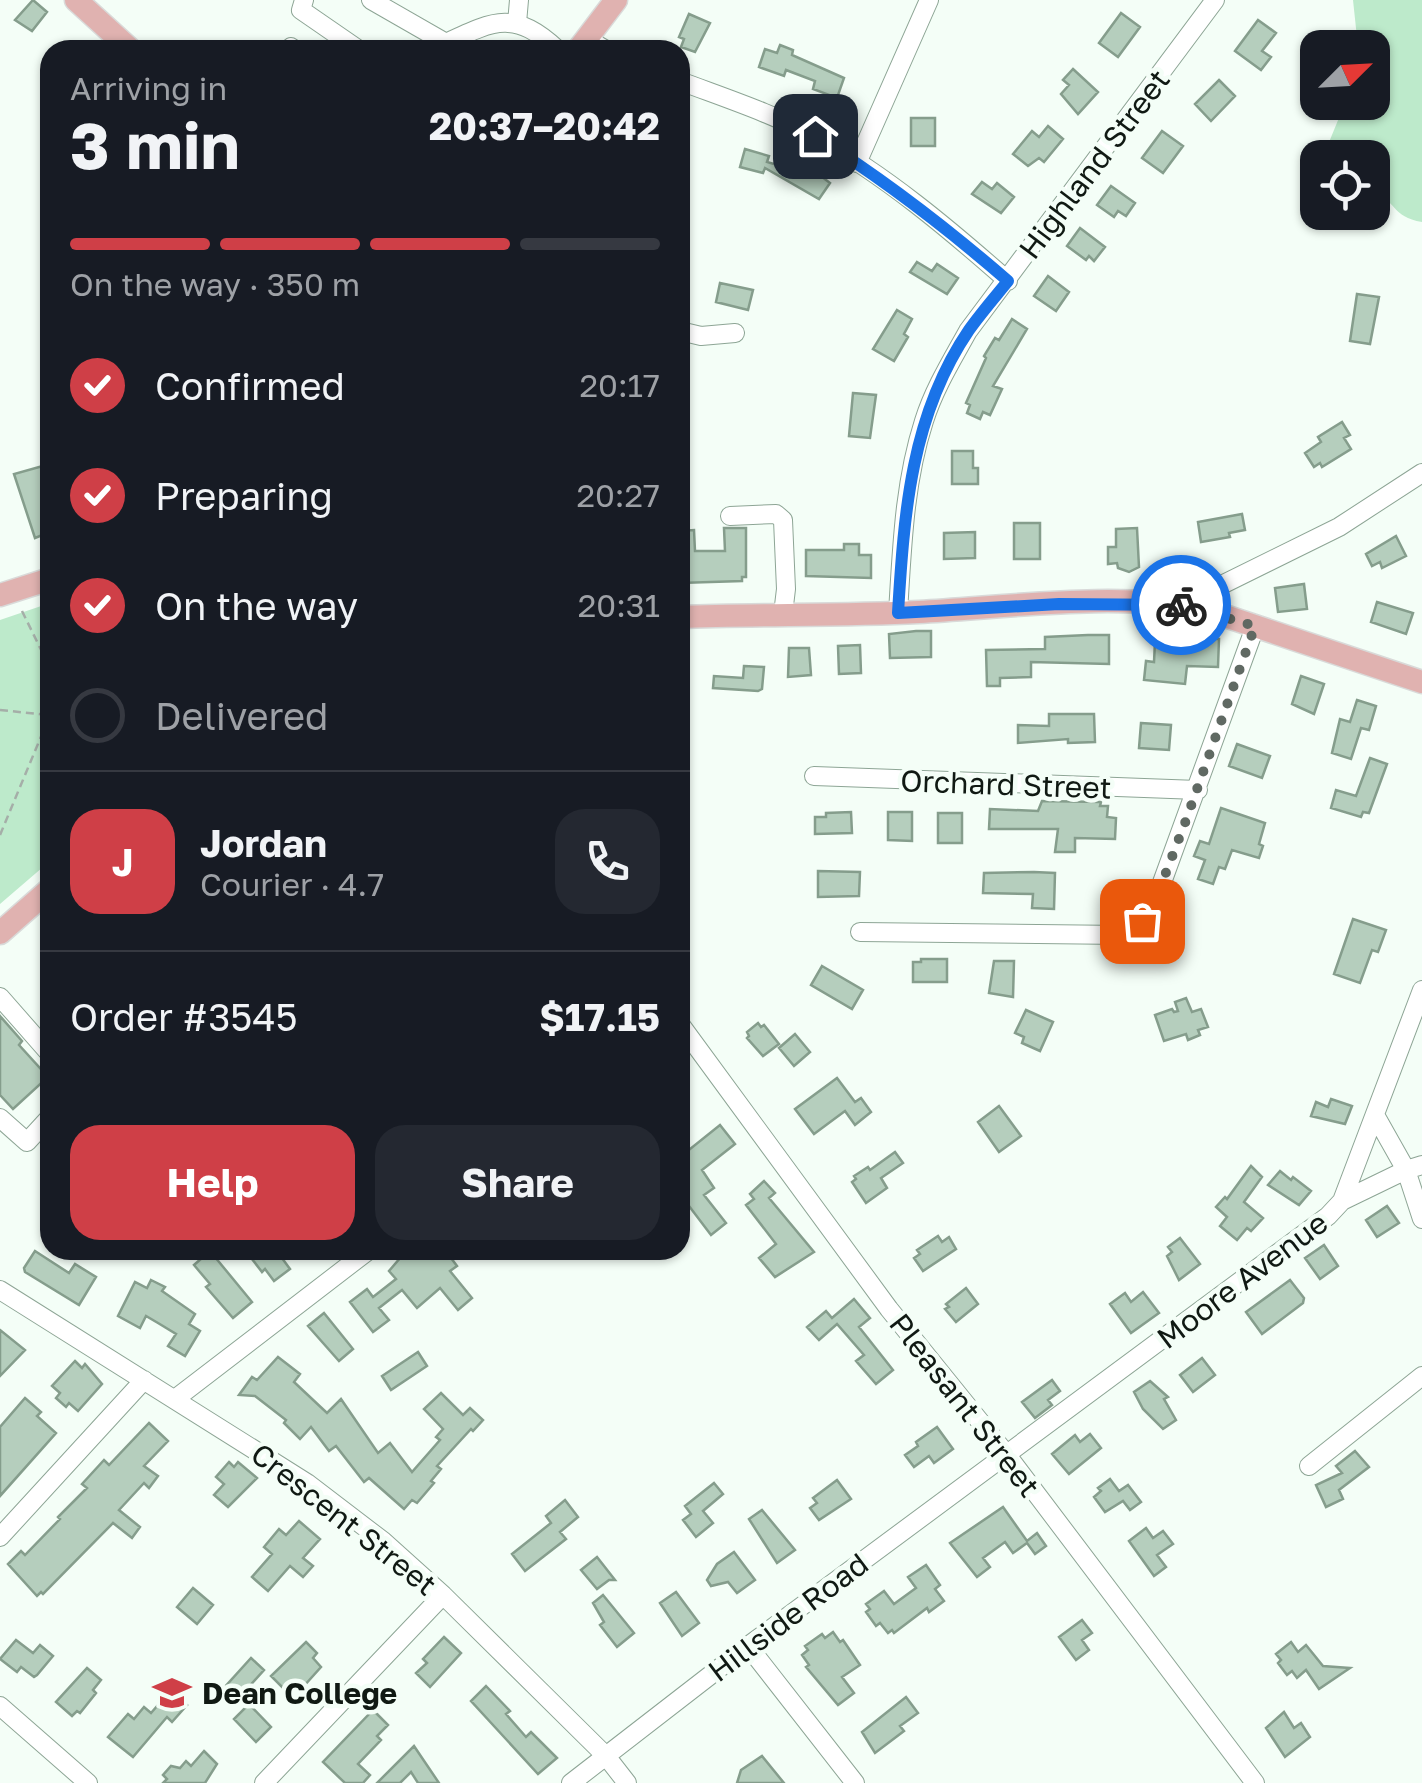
<!DOCTYPE html>
<meta charset="utf-8">
<style>
:root{--surface:#171b24;--page:#242831;--text:#f1f3f6;--muted:#9ea1a6;--line:#363941;--accent:#cf3f47}
body{margin:0;font-family:"Golos Text",sans-serif;background:var(--page);color:var(--text);height:100vh;display:flex;flex-direction:column;font-size:38px;white-space:nowrap}
*{box-sizing:border-box;margin:0}
p{font-size:32px;color:var(--muted)}
.icon{flex:none;width:55px;height:55px;fill:none;stroke:currentColor;stroke-width:2;stroke-linecap:round;stroke-linejoin:round}
.map{position:relative;flex:1;overflow:hidden}
.details{position:absolute;left:40px;top:40px;width:650px;height:1220px;display:flex;flex-direction:column;background:var(--surface);border-radius:30px;box-shadow:0 2px 8px #0004}
.details>*{flex:none}
.needle{width:65px;rotate:66deg}
.controls{position:absolute;left:1300px;top:30px;display:grid;gap:20px}
.controls a{display:grid;place-items:center;width:90px;height:90px;border-radius:20px;background:var(--surface);box-shadow:0 2px 8px #0004;font-size:50px}
.pin{position:absolute;display:grid;place-items:center;width:85px;height:85px;color:#fff;margin:-42px;border-radius:20px;box-shadow:0 5px 15px #0006}
.courier{position:absolute;display:grid;place-items:center;width:100px;height:100px;margin:-50px;border:8px solid #1a73e8;border-radius:50%;background:#fff;color:#222;box-shadow:0 2px 12px #0007}
.head em{font-style:normal;font-weight:700}
.head div{display:flex;flex-direction:column-reverse}
.head{display:flex;align-items:center;justify-content:space-between;height:170px;padding:0 30px}
h1{font-size:65px;font-weight:700;line-height:75px}
.bar{display:grid;grid-template-columns:repeat(4,1fr);gap:15px 10px;align-content:center;height:120px;padding:0 30px}
.bar i{height:12px;border-radius:8px;background:var(--line)}
.bar .current{background:var(--accent)}
.bar p{grid-column:span 4}
.line{display:flex;align-items:center;gap:25px;padding:0 30px;border-top:2px solid var(--line)}
.line div{flex:1}
.round{display:grid;place-items:center;flex:none;width:105px;height:105px;border-radius:30px;background:var(--page)}
ol{padding:0 30px;list-style:none}
li{display:flex;align-items:center;gap:30px;height:110px}
li p{margin-inline-start:auto}
li .icon{padding:10px;border-radius:50%;background:var(--accent);color:#fff;stroke-width:4}
li:last-child{color:var(--muted)}
li i{width:55px;height:55px;border:5px solid var(--line);border-radius:50%}
.button{display:flex;gap:20px;margin-top:auto;padding:20px 30px}
.button a{flex:1;height:115px;border-radius:30px;background:var(--accent);color:#fff;font-size:40px;font-weight:700;line-height:115px;text-align:center}
.button a+a{background:var(--page);color:var(--text)}
.map>svg:first-child{display:block}
.green{fill:#bdeacb}
.building{fill:#b5cebd;stroke:#859d8c;stroke-width:2.5}
.lines{fill:none;stroke-linecap:round;stroke-linejoin:round}
.minor-casing{stroke:#8da595;stroke-width:20}
.major-casing{stroke:#d9dad9;stroke-width:25}
.path{stroke:#a5aea8;stroke-width:2.5;stroke-dasharray:8 5;stroke-linecap:butt}
.minor{stroke:#fff;stroke-width:18}
.major{stroke:#e0b2b0;stroke-width:22}
.done{stroke:#606963;stroke-width:10;stroke-dasharray:0 18}
.route{stroke:#1a73e8;stroke-width:12}
.labels{text-anchor:middle;dominant-baseline:central;stroke-width:9;stroke-linejoin:round;paint-order:stroke}
.street-label{font-size:30px;fill:#101913;stroke:#f4fef7}
.poi-label{font-size:30px;font-weight:bold;fill:#101913;stroke:#f4fef7;text-anchor:start}
</style>
<div class="map">
<svg width="1422" height="1783" viewBox="0 0 1422 1783">
<rect width="100%" height="100%" fill="#f4fef7"/>
<!-- green -->
<path class="green" d="M1353,0H1422V222C1391,217 1397,200 1373,193L1372,158L1323,157L1345,103L1372,102V48L1358,47Z
M50,603V861L0,904V620Z"/>
<!-- building -->
<path class="building" d="M33,0L47,12L32,31L15,20Z
M1121,13L1140,27L1118,57L1099,43Z
M689,14L710,23L695,52L681,47L684,39L679,37Z
M1258,20L1276,33L1262,51L1271,57L1261,70L1235,51Z
M780,45L793,50L792,55L844,78L837,98L813,89L815,81L786,70L784,76L759,67L765,49L777,53Z
M1073,69L1098,92L1078,114L1061,94L1069,85L1063,80Z
M1219,80L1235,96L1211,121L1195,104Z
M911,118H935V146H911Z
M1048,126L1063,139L1044,162L1039,158L1028,166L1013,154L1032,131L1039,137Z
M1162,131L1183,146L1163,173L1142,158Z
M745,149L769,156L767,162L794,170L800,160L830,183L819,199L765,168L763,173L740,167Z
M982,182L992,189L997,183L1014,197L1001,213L972,194Z
M1111,186L1135,203L1126,216L1118,211L1114,217L1097,205Z
M1080,228L1105,247L1094,261L1089,256L1086,260L1067,246Z
M917,262L932,271L937,264L958,278L947,294L910,272Z
M1048,276L1069,292L1056,311L1034,296Z
M720,283L753,290L748,310L716,302Z
M1357,294L1379,297L1370,344L1350,341Z
M897,310L912,319L904,334L908,337L894,361L873,349Z
M1012,319L1027,329L993,386L1002,389L990,415L983,412L980,419L967,413L970,405L966,403L986,358L984,356L995,338L999,340Z
M853,393L876,395L870,438L849,436Z
M1342,422L1350,435L1344,438L1351,449L1322,467L1320,463L1314,467L1305,453L1321,442L1318,437Z
M952,451H973V468H978V484H952Z
M50,464V532L35,538L14,474Z
M1242,514L1245,530L1229,533L1230,537L1201,542L1198,522Z
M1014,523H1040V559H1014Z
M724,528H746V577H742V581L680,583V531L694,530L695,551H725Z
M1137,528L1139,567L1129,572L1118,568L1117,563L1108,564V547H1116V529Z
M975,532V558L944,559V533Z
M1396,536L1406,556L1382,568L1380,562L1372,566L1366,554Z
M844,544H859V555H871V578L806,576V550H844Z
M1304,584L1307,609L1278,612L1275,588Z
M1377,602L1413,613L1406,634L1371,622Z
M916,631H931V657L890,658L889,634Z
M1088,635H1109V664L1031,662V677L1000,678V686H987L986,650L1045,649V637Z
M1198,638L1219,639L1218,667L1187,666L1185,684L1144,680L1146,661L1154,662L1155,641L1198,645Z
M860,645L861,673L839,674L838,646Z
M789,648H809L811,675L788,677Z
M744,666L764,667L762,689L758,691L713,688L714,676L743,678Z
M1301,676L1324,684L1314,714L1292,704Z
M1357,700L1376,706L1369,730L1361,728L1351,759L1332,753L1340,719L1350,722Z
M1049,714H1094L1095,742L1068,743V739L1018,743V725L1049,726Z
M1141,723L1171,725L1169,750L1139,748Z
M1237,744L1270,756L1262,778L1229,766Z
M1370,758L1387,764L1369,813L1363,812L1361,817L1331,808L1336,790L1356,796Z
M1042,801L1101,802L1100,806H1108L1107,817L1116,818L1115,839L1075,838V852H1055L1058,829H989L990,809L1038,811Z
M1221,808L1265,823L1259,844L1263,846L1259,858L1232,850L1225,869L1219,867L1213,884L1198,879L1205,860L1194,856L1200,841L1209,844Z
M851,812L852,833L815,834V817H826V813Z
M888,812H912V841L888,840Z
M938,813H962V843H938Z
M818,871L860,872L859,896L818,897Z
M1034,872L1055,873L1054,909L1032,908L1033,894L983,893L984,873Z
M1353,919L1386,930L1378,952L1372,950L1360,983L1334,974Z
M921,959H947V982H913V962H921Z
M994,961H1014L1013,997L989,993Z
M822,966L863,990L852,1009L811,985Z
M1186,998L1192,1012L1201,1009L1208,1027L1198,1030L1200,1035L1188,1040L1186,1034L1164,1041L1155,1015L1172,1009L1174,1012L1178,1011L1175,1002Z
M1026,1010L1053,1022L1040,1051L1022,1043L1024,1037L1015,1033Z
M0,1016L22,1041L19,1045L48,1077L13,1109L0,1095Z
M758,1023L761,1027L764,1025L779,1044L763,1056L747,1038L749,1036L747,1032Z
M795,1034L810,1052L794,1066L779,1048Z
M837,1078L855,1102L861,1098L871,1112L855,1125L845,1111L814,1134L795,1109Z
M1331,1099L1352,1106L1345,1124L1311,1116L1316,1102L1328,1107Z
M999,1106L1021,1136L999,1152L978,1122Z
M720,1125L735,1144L702,1170L714,1188L704,1195L726,1223L711,1235L689,1206L680,1213V1157Z
M895,1152L903,1163L881,1178L887,1188L866,1203L852,1182L856,1179L854,1176L868,1167L870,1170Z
M1251,1166L1262,1177L1244,1202L1263,1218L1251,1231L1247,1228L1237,1240L1220,1226L1227,1217L1216,1207L1225,1197L1227,1199Z
M1280,1171L1291,1180L1293,1177L1311,1191L1299,1205L1268,1185Z
M764,1181L775,1193L769,1198L814,1252L775,1277L759,1258L776,1244L746,1205L754,1199L750,1194Z
M1387,1206L1399,1223L1377,1237L1366,1220Z
M938,1236L942,1242L949,1237L956,1249L923,1271L914,1258L920,1254L917,1250Z
M1180,1238L1200,1264L1179,1280L1167,1256L1172,1252L1168,1247Z
M1324,1245L1338,1266L1320,1279L1305,1258Z
M245,1250H276L290,1269L274,1281L265,1269L262,1272Z
M407,1250H445L457,1266L450,1271L472,1298L458,1310L440,1288L417,1308L402,1290L379,1308L389,1320L373,1332L350,1302L367,1289L373,1297L396,1279L389,1271Z
M35,1251L69,1273L75,1264L96,1277L79,1305L25,1272L24,1268Z
M210,1251L252,1302L233,1318L206,1287L210,1284L194,1265Z
M151,1280L165,1287L162,1291L195,1314L189,1324L200,1331L185,1356L168,1346L176,1334L158,1323L146,1316L140,1328L118,1316L135,1282L147,1288Z
M1290,1280L1304,1298L1303,1303L1262,1334L1246,1312Z
M966,1288L978,1304L956,1322L945,1309L949,1307L946,1304Z
M1143,1292L1159,1313L1131,1333L1110,1304L1125,1293L1131,1302Z
M854,1299L870,1318L859,1327L893,1370L876,1384L856,1361L864,1355L837,1324L819,1340L807,1327L826,1311L832,1318Z
M324,1313L353,1349L339,1361L308,1326Z
M0,1330L25,1350L0,1376Z
M418,1352L427,1366L391,1390L382,1376Z
M278,1357L300,1374L294,1382L327,1413L341,1399L378,1453L390,1443L412,1472L440,1440L436,1437L443,1429L424,1409L441,1393L463,1415L470,1408L483,1420L473,1431L471,1429L437,1466L441,1469L431,1481L434,1483L417,1503L412,1500L404,1509L369,1478L364,1482L336,1446L329,1451L311,1427L300,1439L284,1423L286,1420L255,1396L239,1395L252,1377L257,1380Z
M1202,1358L1215,1375L1193,1392L1180,1375Z
M75,1361L82,1368L85,1364L102,1384L78,1411L69,1403L66,1407L56,1398L60,1393L52,1386Z
M1052,1380L1060,1391L1048,1400L1052,1405L1035,1418L1022,1402Z
M1150,1381L1168,1397L1164,1399L1176,1420L1163,1429L1143,1409L1134,1392Z
M25,1398L41,1412L37,1416L56,1433L0,1496V1427Z
M149,1423L168,1441L144,1466L158,1476L149,1488L144,1483L119,1510L140,1527L132,1538L113,1523L43,1594L41,1592L37,1596L8,1564L21,1551L25,1555L60,1519L58,1517L87,1488L82,1484L104,1460L109,1465Z
M937,1427L953,1449L934,1463L929,1456L914,1467L905,1455L918,1446L916,1442Z
M1090,1434L1101,1448L1069,1474L1052,1454L1075,1435L1080,1442Z
M1355,1451L1369,1467L1339,1490L1343,1499L1326,1507L1316,1485L1342,1473L1336,1466Z
M229,1462L234,1467L238,1462L257,1478L228,1507L214,1495L224,1484L216,1477Z
M1110,1479L1119,1491L1128,1485L1141,1502L1130,1510L1123,1501L1105,1512L1094,1497L1101,1491L1098,1488Z
M837,1480L851,1499L819,1520L810,1508L817,1503L813,1498Z
M714,1483L723,1494L703,1511L713,1523L696,1537L683,1520L691,1514L685,1506Z
M565,1500L578,1517L560,1532L566,1539L525,1571L512,1554L551,1523L546,1516Z
M1003,1507L1027,1541L1037,1533L1046,1546L1035,1554L1027,1543L1013,1553L1005,1542L983,1558L990,1567L977,1577L950,1543Z
M762,1510L795,1550L777,1563L749,1519Z
M299,1521L320,1539L303,1558L313,1566L303,1577L290,1566L268,1591L252,1577L272,1554L264,1547L279,1529L286,1535Z
M1146,1528L1153,1538L1163,1531L1173,1544L1157,1555L1166,1567L1154,1576L1129,1541Z
M734,1552L755,1580L737,1593L728,1582L711,1586L707,1580L717,1564Z
M597,1557L615,1580H609L597,1589L581,1570Z
M926,1565L940,1585L935,1589L944,1601L929,1612L927,1608L894,1633L892,1630L888,1633L880,1623L876,1626L866,1612L870,1609L866,1604L884,1591L894,1604L916,1588L908,1577Z
M193,1588L213,1605L197,1624L177,1607Z
M676,1592L699,1623L682,1636L660,1603Z
M603,1595L634,1633L617,1647L600,1625L604,1622L593,1603Z
M1082,1620L1092,1633L1082,1640L1089,1650L1076,1660L1059,1637Z
M833,1632L840,1642L843,1640L860,1665L842,1677L854,1693L838,1705L806,1667L809,1665L802,1655L808,1650L805,1646L822,1634L825,1638Z
M444,1637L461,1653L430,1687L416,1673L427,1663L423,1659Z
M16,1640L33,1653L40,1645L53,1656L37,1675L34,1677L21,1667L17,1672L0,1659Z
M306,1642L317,1653L313,1658L321,1667L303,1687L301,1684L290,1695L271,1676Z
M1291,1642L1298,1652L1306,1645L1323,1666L1350,1668L1319,1689L1306,1670L1297,1678L1292,1671L1287,1675L1278,1663L1281,1660L1276,1654Z
M251,1658L264,1670L236,1701L223,1689Z
M87,1668L101,1680L93,1690L96,1693L80,1713L77,1711L72,1716L56,1702Z
M486,1686L510,1711L506,1714L526,1737L531,1732L557,1758L538,1774L471,1701Z
M171,1690L187,1705L172,1722L167,1717L133,1757L108,1737L128,1714L134,1719L144,1707L151,1713Z
M906,1697L918,1713L900,1726L904,1731L875,1753L862,1732Z
M249,1704L271,1727L256,1742L234,1719Z
M373,1710L388,1725L377,1736L381,1740L358,1764L370,1775L363,1783H345L323,1762Z
M1284,1712L1294,1728L1301,1723L1310,1737L1285,1757L1266,1728Z
M414,1746L439,1783H418L411,1772L400,1783H377Z
M204,1751L217,1764L205,1783H163L167,1779L163,1775L171,1766L180,1768L186,1761L191,1766Z
M762,1756L784,1783H737L741,1770Z"/>
<g class="lines">
<!-- minor casing -->
<g class="minor-casing">
<path id="minor" d="M304,0L301,10L359,50
M371,0L446,43
M517,23L519,0
M587,39L606,50
M290,50L291,47
M444,50L446,43C495,20 515,10 558,50
M680,81C725,98 774,114 816,137C885,175 949,229 1008,281
M857,163L929,0
M680,331L701,336L735,333
M730,516L776,514L783,520L786,589L783,614
M1181,605L1339,527L1422,473
M898,613C902,548 904,483 924,421C934,389 952,360 968,331L1215,0
M814,776L1198,790
M860,932L1123,935C1144,924 1150,909 1160,888L1255,627
M0,997L50,1054
M680,1024L889,1309L1007,1455L1255,1783
M1375,1115L1406,1170L1422,1219
M0,1118L27,1142L50,1117
M1342,1201L1406,1170L1422,1165
M0,1290L307,1483L383,1541L443,1595L606,1756L627,1783
M175,1399L369,1250
M1309,1466L1422,1376
M0,1537L144,1380
M748,1646L855,1783
M0,1706L88,1783
M264,1783L443,1595
M571,1783L748,1646L1328,1216L1342,1201L1422,990"/>
</g>
<!-- major casing -->
<g class="major-casing">
<path id="major" d="M76,0L131,50
M578,50L616,0
M0,595L50,579
M680,617C760,614 840,616 919,612C1008,607 1117,592 1204,609L1422,682
M0,933L50,889"/>
</g>
<!-- path -->
<path class="path" d="M22,611L50,668
M0,710L48,715
M0,835L50,715"/>
<!-- minor -->
<use href="#minor" class="minor"/>
<!-- major -->
<use href="#major" class="major"/>
</g>
<g class="lines">
<!-- done -->
<path class="done" d="M1142,921L1160,888L1185,823L1255,626L1181,605"/>
<!-- route -->
<path class="route" d="M815,136C883,179 947,228 1008,281C995,297 981,313 969,330C911,415 904,513 898,613L1059,604L1181,605"/>
</g>
<!-- icons -->
<defs>
<g id="university-bare" transform="scale(3)"><path d="M0-5L7-2L0 1L-7-2ZM-4 1L0 2.5L4 1V4Q0 6-4 4Z" fill="#cf3f47" stroke="#f4fef7" stroke-width="2.5" paint-order="stroke"/></g>
</defs>
<g fill-rule="evenodd">
<use href="#university-bare" x="172" y="1693"/>
</g>
<g class="labels">
<!-- street labels -->
<g class="street-label">
<text transform="translate(1094 164) rotate(-53)">Highland Street</text>
<text transform="translate(1006 784) rotate(2)">Orchard Street</text>
<text transform="translate(1242 1280) rotate(-37)">Moore Avenue</text>
<text transform="translate(965 1405) rotate(52)">Pleasant Street</text>
<text transform="translate(344 1519) rotate(38)">Crescent Street</text>
<text transform="translate(788 1617) rotate(-37)">Hillside Road</text>
</g>
<!-- poi labels -->
<g class="poi-label">
<text x="202" y="1693">Dean College</text>
</g>
</g>
</svg>
<div class="controls">
<a><svg class="needle" viewBox="-14 -14 28 28"><path d="M0-13l5 13h-10z" fill="#e53935"/><path d="M0 13l5-13h-10z" fill="#9ea1a6"/></svg></a>
<a><svg class="icon" aria-label="locate" viewBox="0 0 24 24"><circle cx="12" cy="12" r="6"/><path d="M12 2v4M12 18v4M2 12h4M18 12h4"/></svg></a>
</div>
<div class="pin" style="left:1142px;top:921px;background:#ea580c"><svg class="icon" aria-label="bag" viewBox="0 0 24 24"><path d="M5 8h14l-1 12H6zM9 8a3 3 0 0 1 6 0"/></svg></div>
<div class="pin" style="left:815px;top:136px;background:#1f2937"><svg class="icon" aria-label="home" viewBox="0 0 24 24"><path d="M3 11l9-7 9 7M6 9v11h12V9"/></svg></div>
<div class="courier" style="left:1181px;top:605px"><svg class="icon" aria-label="bike" viewBox="0 0 24 24"><circle cx="6" cy="16" r="4"/><circle cx="18" cy="16" r="4"/><path d="M6 16l4-8h5l3 8M10 8l3 8H6M13 5h3"/></svg></div>
<section class="details">
<div class="head"><div><h1>3 min</h1><p>Arriving in</p></div><em>20:37–20:42</em></div>
<div class="bar"><i class="current"></i><i class="current"></i><i class="current"></i><i></i><p>On the way · 350 m</p></div>
<ol>
<li><svg class="icon" aria-label="check" viewBox="0 0 24 24"><path d="M5 12l5 5 9-10"/></svg>Confirmed<p>20:17</p></li>
<li><svg class="icon" aria-label="check" viewBox="0 0 24 24"><path d="M5 12l5 5 9-10"/></svg>Preparing<p>20:27</p></li>
<li><svg class="icon" aria-label="check" viewBox="0 0 24 24"><path d="M5 12l5 5 9-10"/></svg>On the way<p>20:31</p></li>
<li><i></i>Delivered</li>
</ol>
<div class="line" style="height:180px"><b class="round" style="background:var(--accent);color:#fff">J</b><div><b>Jordan</b><p>Courier · 4.7</p></div><a class="round"><svg class="icon" aria-label="phone" viewBox="0 0 24 24"><path d="M5 4h4l2 5-3 2q2 4 5 5l2-3 5 2v4C11 20 4 13 5 4z"/></svg></a></div>
<div class="line" style="height:130px"><div>Order #3545</div><b>$17.15</b></div>
<div class="button"><a>Help</a><a>Share</a></div>
</section>
</div>
